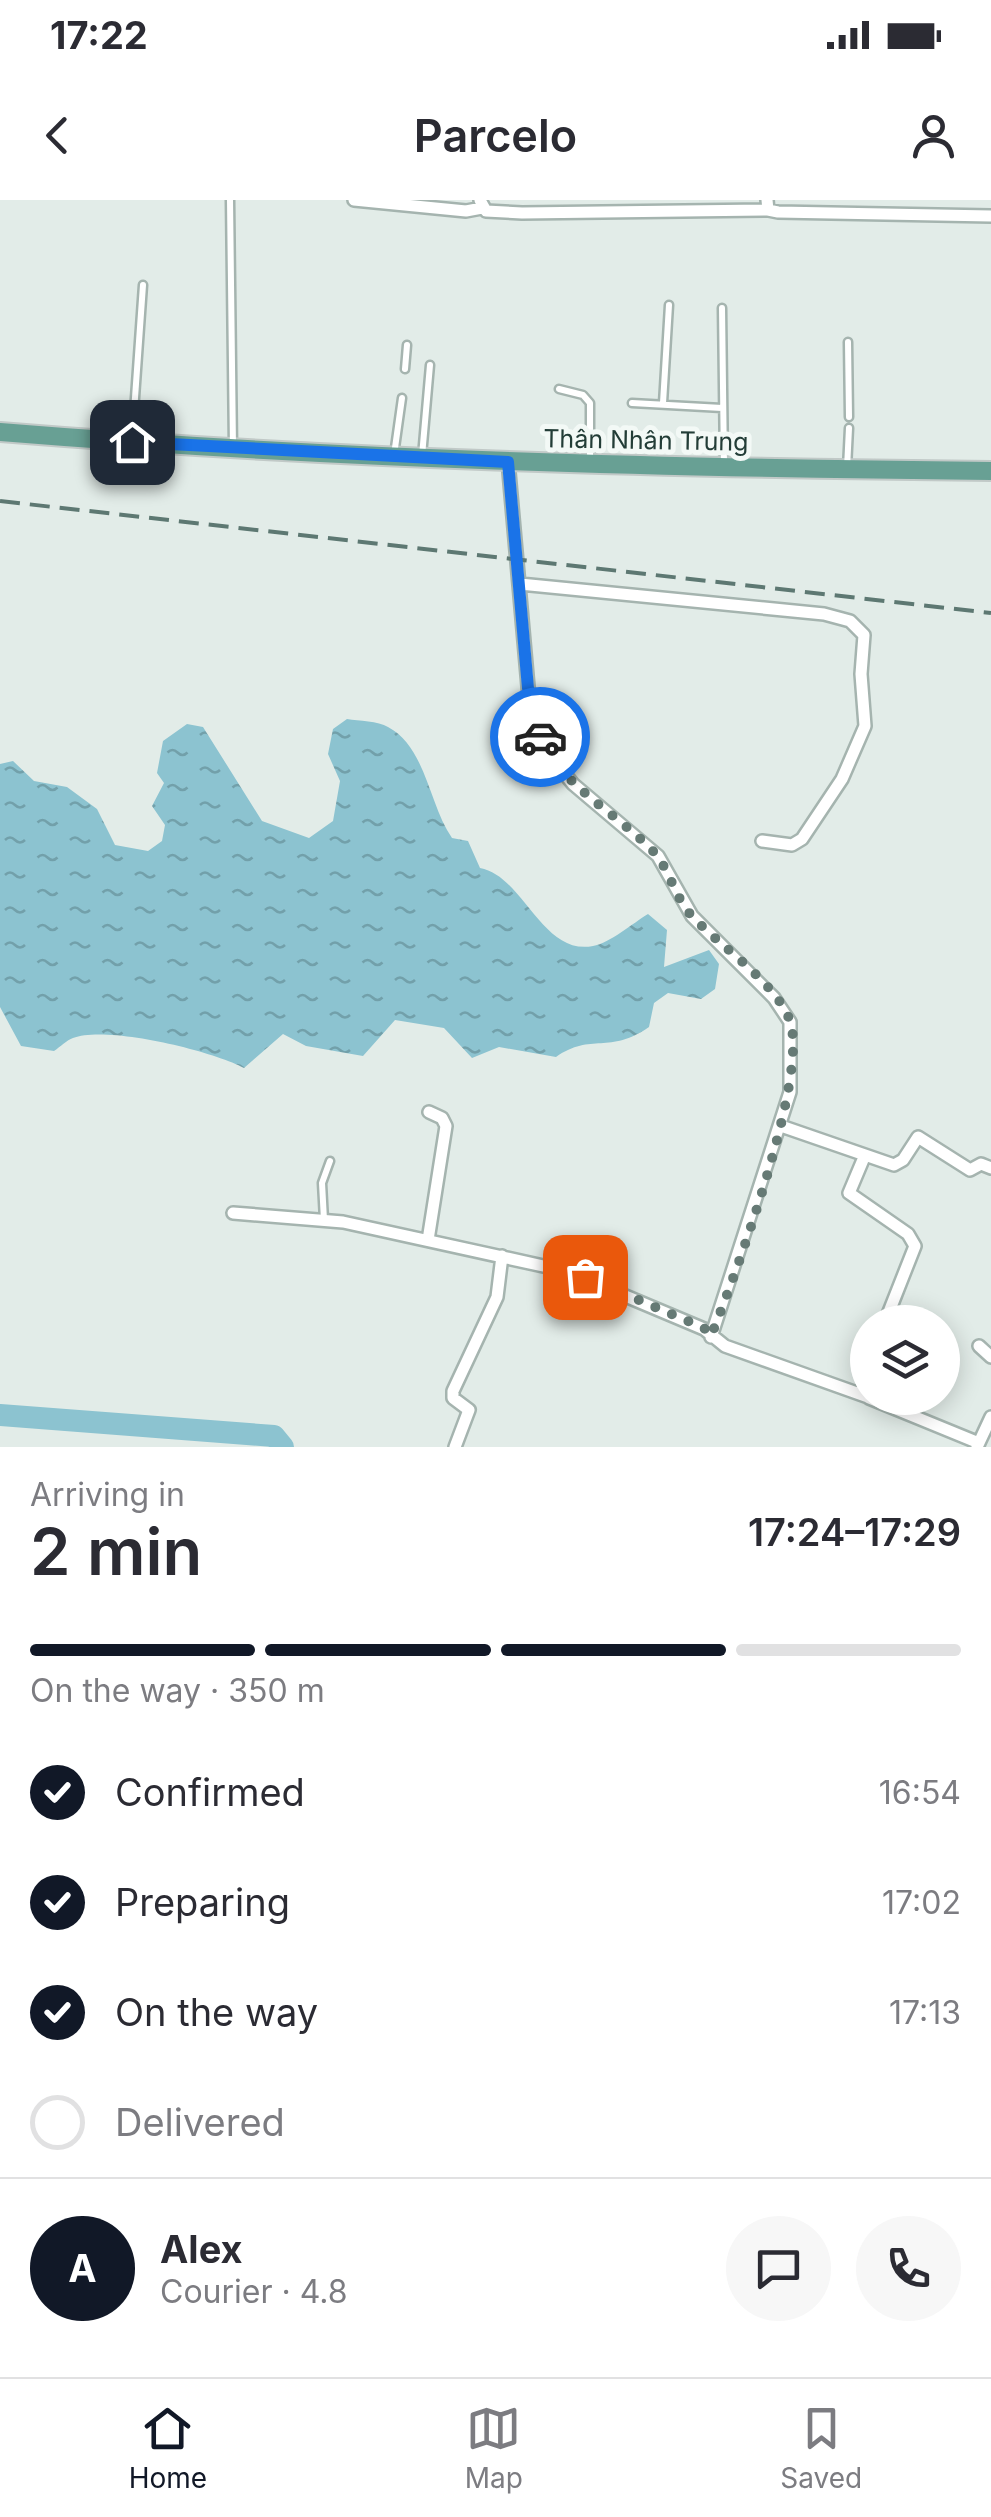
<!DOCTYPE html>
<meta charset="utf-8">
<style>
:root{--surface:#fff;--page:#f7f7f7;--text:#2b2b33;--muted:#7c7c81;--line:#e1e1e2;--accent:#111827}
body{margin:0;font-family:Inter,sans-serif;background:var(--page);color:var(--text);height:100vh;display:flex;flex-direction:column;font-size:38px;white-space:nowrap}
*{box-sizing:border-box;margin:0}
p{font-size:32px;color:var(--muted)}
.icon{flex:none;width:55px;height:55px;fill:none;stroke:currentColor;stroke-width:2;stroke-linecap:round;stroke-linejoin:round}
.map{position:relative;height:1247px;overflow:hidden}
.drawer{display:flex;flex-direction:column;background:var(--surface);flex:1}
.drawer>*{flex:none}
.tools{position:absolute;left:850px;top:1105px;display:grid;gap:20px}
.tools a{display:grid;place-items:center;width:110px;height:110px;border-radius:50%;background:var(--surface);box-shadow:0 5px 25px #0003;font-size:50px}
.pin{position:absolute;display:grid;place-items:center;width:85px;height:85px;color:#fff;margin:-42px;border-radius:20px;box-shadow:0 5px 15px #0006}
.courier{position:absolute;display:grid;place-items:center;width:100px;height:100px;margin:-50px;border:8px solid #1a73e8;border-radius:50%;background:#fff;color:#222;box-shadow:0 2px 12px #0007}
.summary em{font-style:normal;font-weight:600}
.summary div{display:flex;flex-direction:column-reverse}
.summary{display:flex;align-items:center;justify-content:space-between;height:170px;padding:0 30px}
h1{font-size:65px;font-weight:600;line-height:75px}
.bar{display:grid;grid-template-columns:repeat(4,1fr);gap:15px 10px;align-content:center;height:120px;padding:0 30px}
.bar i{height:12px;border-radius:8px;background:var(--line)}
.bar .selected{background:var(--accent)}
.bar p{grid-column:span 4}
.line{display:flex;align-items:center;gap:25px;padding:0 30px;border-top:2px solid var(--line)}
.line div{flex:1}
.round{display:grid;place-items:center;flex:none;width:105px;height:105px;border-radius:52px;background:var(--page)}
ol{padding:0 30px;list-style:none}
li{display:flex;align-items:center;gap:30px;height:110px}
li p{margin-inline-start:auto}
li .icon{padding:10px;border-radius:50%;background:var(--accent);color:#fff;stroke-width:4}
li:last-child{color:var(--muted)}
li i{width:55px;height:55px;border:5px solid var(--line);border-radius:50%}
.status{display:flex;justify-content:space-between;align-items:center;height:70px;padding:0 50px;background:var(--surface);direction:ltr}
.status svg{height:28px;fill:currentColor}
header{display:flex;justify-content:space-between;align-items:center;height:130px;padding:0 30px;background:var(--surface);font-size:45px;font-weight:600}
.dock{display:flex;justify-content:space-around;align-items:center;height:140px;border-top:2px solid var(--line);background:var(--surface);font-size:28px;color:var(--muted)}
.dock a{display:grid;justify-items:center;gap:5px}
.dock .selected{color:var(--accent)}
.map>svg:first-child{display:block}
.water{fill:url(#water-ripples)}
.lines{fill:none;stroke-linecap:round;stroke-linejoin:round}
.river{stroke:#8cc3d0;stroke-width:22}
.service-casing{stroke:#a5b4af;stroke-width:11}
.minor-casing{stroke:#a5b4af;stroke-width:16}
.primary-casing{stroke:#c1c9c7;stroke-width:22}
.service{stroke:#fff;stroke-width:6}
.minor{stroke:#fff;stroke-width:11}
.primary{stroke:#68a094;stroke-width:18}
.rail{stroke:#5d7872;stroke-width:4;stroke-dasharray:20 10;stroke-linecap:butt}
.done{stroke:#667a75;stroke-width:10;stroke-dasharray:0 18}
.route{stroke:#1a73e8;stroke-width:12}
.labels{text-anchor:middle;dominant-baseline:central;stroke-width:10;stroke-linejoin:round;paint-order:stroke}
.street-label{font-size:25px;fill:#233d37;stroke:#f3f9f6}
</style>
<div class="status"><b>17:22</b><svg viewBox="0 0 49 12"><path d="M0 12V9h3v3zM5 12V6h3v6zM10 12V3h3v9zM15 12V0h3v12zM26 1h20v11H26zM47 4h2v5h-2z"/></svg></div>
<header><svg class="icon" aria-label="back" viewBox="0 0 24 24"><path d="M15 5l-7 7 7 7"/></svg>Parcelo<svg class="icon" aria-label="person" viewBox="0 0 24 24"><circle cx="12" cy="8" r="4"/><path d="M4 21q1-7 8-7t8 7"/></svg></header>
<div class="map">
<svg width="991" height="1247" viewBox="0 0 991 1247">
<defs>
<pattern id="water-ripples" width="26" height="14" patternUnits="userSpaceOnUse" patternTransform="scale(2.5)"><rect width="26" height="14" fill="#8cc3d0"/><path d="M2 4q2-2 4 0t4 0M15 11q2-2 4 0t4 0" fill="none" stroke="#72a0aa"/></pattern>
</defs>
<rect width="100%" height="100%" fill="#e2ece8"/>
<!-- water -->
<path class="water" d="M347,519C359,521 378,521 388,527C426,547 429,605 452,638L468,641L480,668C524,676 542,756 593,746C610,743 633,723 648,714L667,730L664,767L709,750L719,764L715,789L701,799L668,793L654,803L649,827C609,855 592,832 556,857L499,847L472,858L444,828L395,820L363,856L306,846L283,834L244,868C213,851 107,825 73,838C67,840 60,847 54,851L21,846L0,807V564L13,561L34,581L67,587L97,609L115,645L148,651L162,641L165,625L152,606L164,583L157,573L163,541L187,524L203,527L262,621L309,638L333,621L340,581L328,554L333,529Z"/>
<g class="lines">
<!-- river -->
<path class="river" d="M0,1215L274,1236L283,1247"/>
<!-- service casing -->
<g class="service-casing">
<path id="service" d="M230,0L233,248
M722,108L724,265
M848,142L849,217
M405,169L407,145
M559,189L583,195L590,203V262
M632,203L722,208
M663,203L669,105
M132,240L143,85
M394,255L402,198
M422,256L430,165
M847,268L849,228
M324,1020L322,983L330,961"/>
</g>
<!-- minor casing -->
<g class="minor-casing">
<path id="minor" d="M354,0L466,11L482,8
M480,0L486,11L522,13L768,10
M767,0L768,10L778,12L991,16
M508,261L530,509L547,552L573,584L658,656L692,716L774,798L790,822V892L711,1137
M520,384L824,414L850,421L864,435L861,474L865,526L842,579L802,639L792,645L762,641
M781,926L894,965L903,960L918,937L970,970L981,964L991,968
M865,955L849,993L908,1034L915,1046L885,1122
M233,1013L343,1022L566,1071L704,1129L725,1146L868,1197
M428,1040L446,926L442,918L429,912
M979,1146L991,1157
M861,1194L868,1174
M869,1198L979,1243
M455,1247L469,1210L453,1198V1191L497,1097L502,1056
M977,1247L991,1217"/>
</g>
<!-- primary casing -->
<g class="primary-casing">
<path id="primary" d="M0,232C330,259 660,268 991,271"/>
</g>
<!-- service -->
<use href="#service" class="service"/>
<!-- minor -->
<use href="#minor" class="minor"/>
<!-- primary -->
<use href="#primary" class="primary"/>
<!-- rail -->
<path class="rail" d="M0,301L991,413"/>
</g>
<g class="lines">
<!-- done -->
<path class="done" d="M540,537C564,588 614,611 652,650C670,669 674,696 691,715C718,745 776,782 790,821C809,876 735,1077 711,1136L704,1128L585,1077"/>
<!-- route -->
<path class="route" d="M132,242L508,262L528,488L540,537"/>
</g>
<g class="labels">
<!-- street labels -->
<g class="street-label">
<text transform="translate(646 240) rotate(1)">Thân Nhân Trung</text>
</g>
</g>
</svg>
<div class="tools">
<a><svg class="icon" aria-label="layers" viewBox="0 0 24 24"><path d="M12 4l9 5-9 5-9-5zM3 14l9 5 9-5"/></svg></a>
</div>
<div class="pin" style="left:585px;top:1077px;background:#ea580c"><svg class="icon" aria-label="bag" viewBox="0 0 24 24"><path d="M5 8h14l-1 12H6zM9 8a3 3 0 0 1 6 0"/></svg></div>
<div class="pin" style="left:132px;top:242px;background:#1f2937"><svg class="icon" aria-label="home" viewBox="0 0 24 24"><path d="M3 11l9-7 9 7M6 9v11h12V9"/></svg></div>
<div class="courier" style="left:540px;top:537px"><svg class="icon" aria-label="car" viewBox="0 0 24 24"><path d="M5 17H2v-5l4-1 3-4h7l3 4 3 1v5h-3M9 17h6M6 11h13"/><circle cx="7" cy="17" r="2"/><circle cx="17" cy="17" r="2"/></svg></div>
</div>
<section class="drawer">
<div class="summary"><div><h1>2 min</h1><p>Arriving in</p></div><em>17:24–17:29</em></div>
<div class="bar"><i class="selected"></i><i class="selected"></i><i class="selected"></i><i></i><p>On the way · 350 m</p></div>
<ol>
<li><svg class="icon" aria-label="check" viewBox="0 0 24 24"><path d="M5 12l5 5 9-10"/></svg>Confirmed<p>16:54</p></li>
<li><svg class="icon" aria-label="check" viewBox="0 0 24 24"><path d="M5 12l5 5 9-10"/></svg>Preparing<p>17:02</p></li>
<li><svg class="icon" aria-label="check" viewBox="0 0 24 24"><path d="M5 12l5 5 9-10"/></svg>On the way<p>17:13</p></li>
<li><i></i>Delivered</li>
</ol>
<div class="line" style="height:180px"><b class="round" style="background:var(--accent);color:#fff">A</b><div><b>Alex</b><p>Courier · 4.8</p></div><a class="round"><svg class="icon" aria-label="chat" viewBox="0 0 24 24"><path d="M4 5h16v11H9l-5 4z"/></svg></a><a class="round"><svg class="icon" aria-label="phone" viewBox="0 0 24 24"><path d="M5 4h4l2 5-3 2q2 4 5 5l2-3 5 2v4C11 20 4 13 5 4z"/></svg></a></div>
</section>
<nav class="dock">
<a class="selected"><svg class="icon" aria-label="home" viewBox="0 0 24 24"><path d="M3 11l9-7 9 7M6 9v11h12V9"/></svg>Home</a>
<a><svg class="icon" aria-label="map" viewBox="0 0 24 24"><path d="M3 6l6-2 6 2 6-2v14l-6 2-6-2-6 2zM9 4v14M15 6v14"/></svg>Map</a>
<a><svg class="icon" aria-label="saved" viewBox="0 0 24 24"><path d="M7 4h10v16l-5-4-5 4z"/></svg>Saved</a>
</nav>
